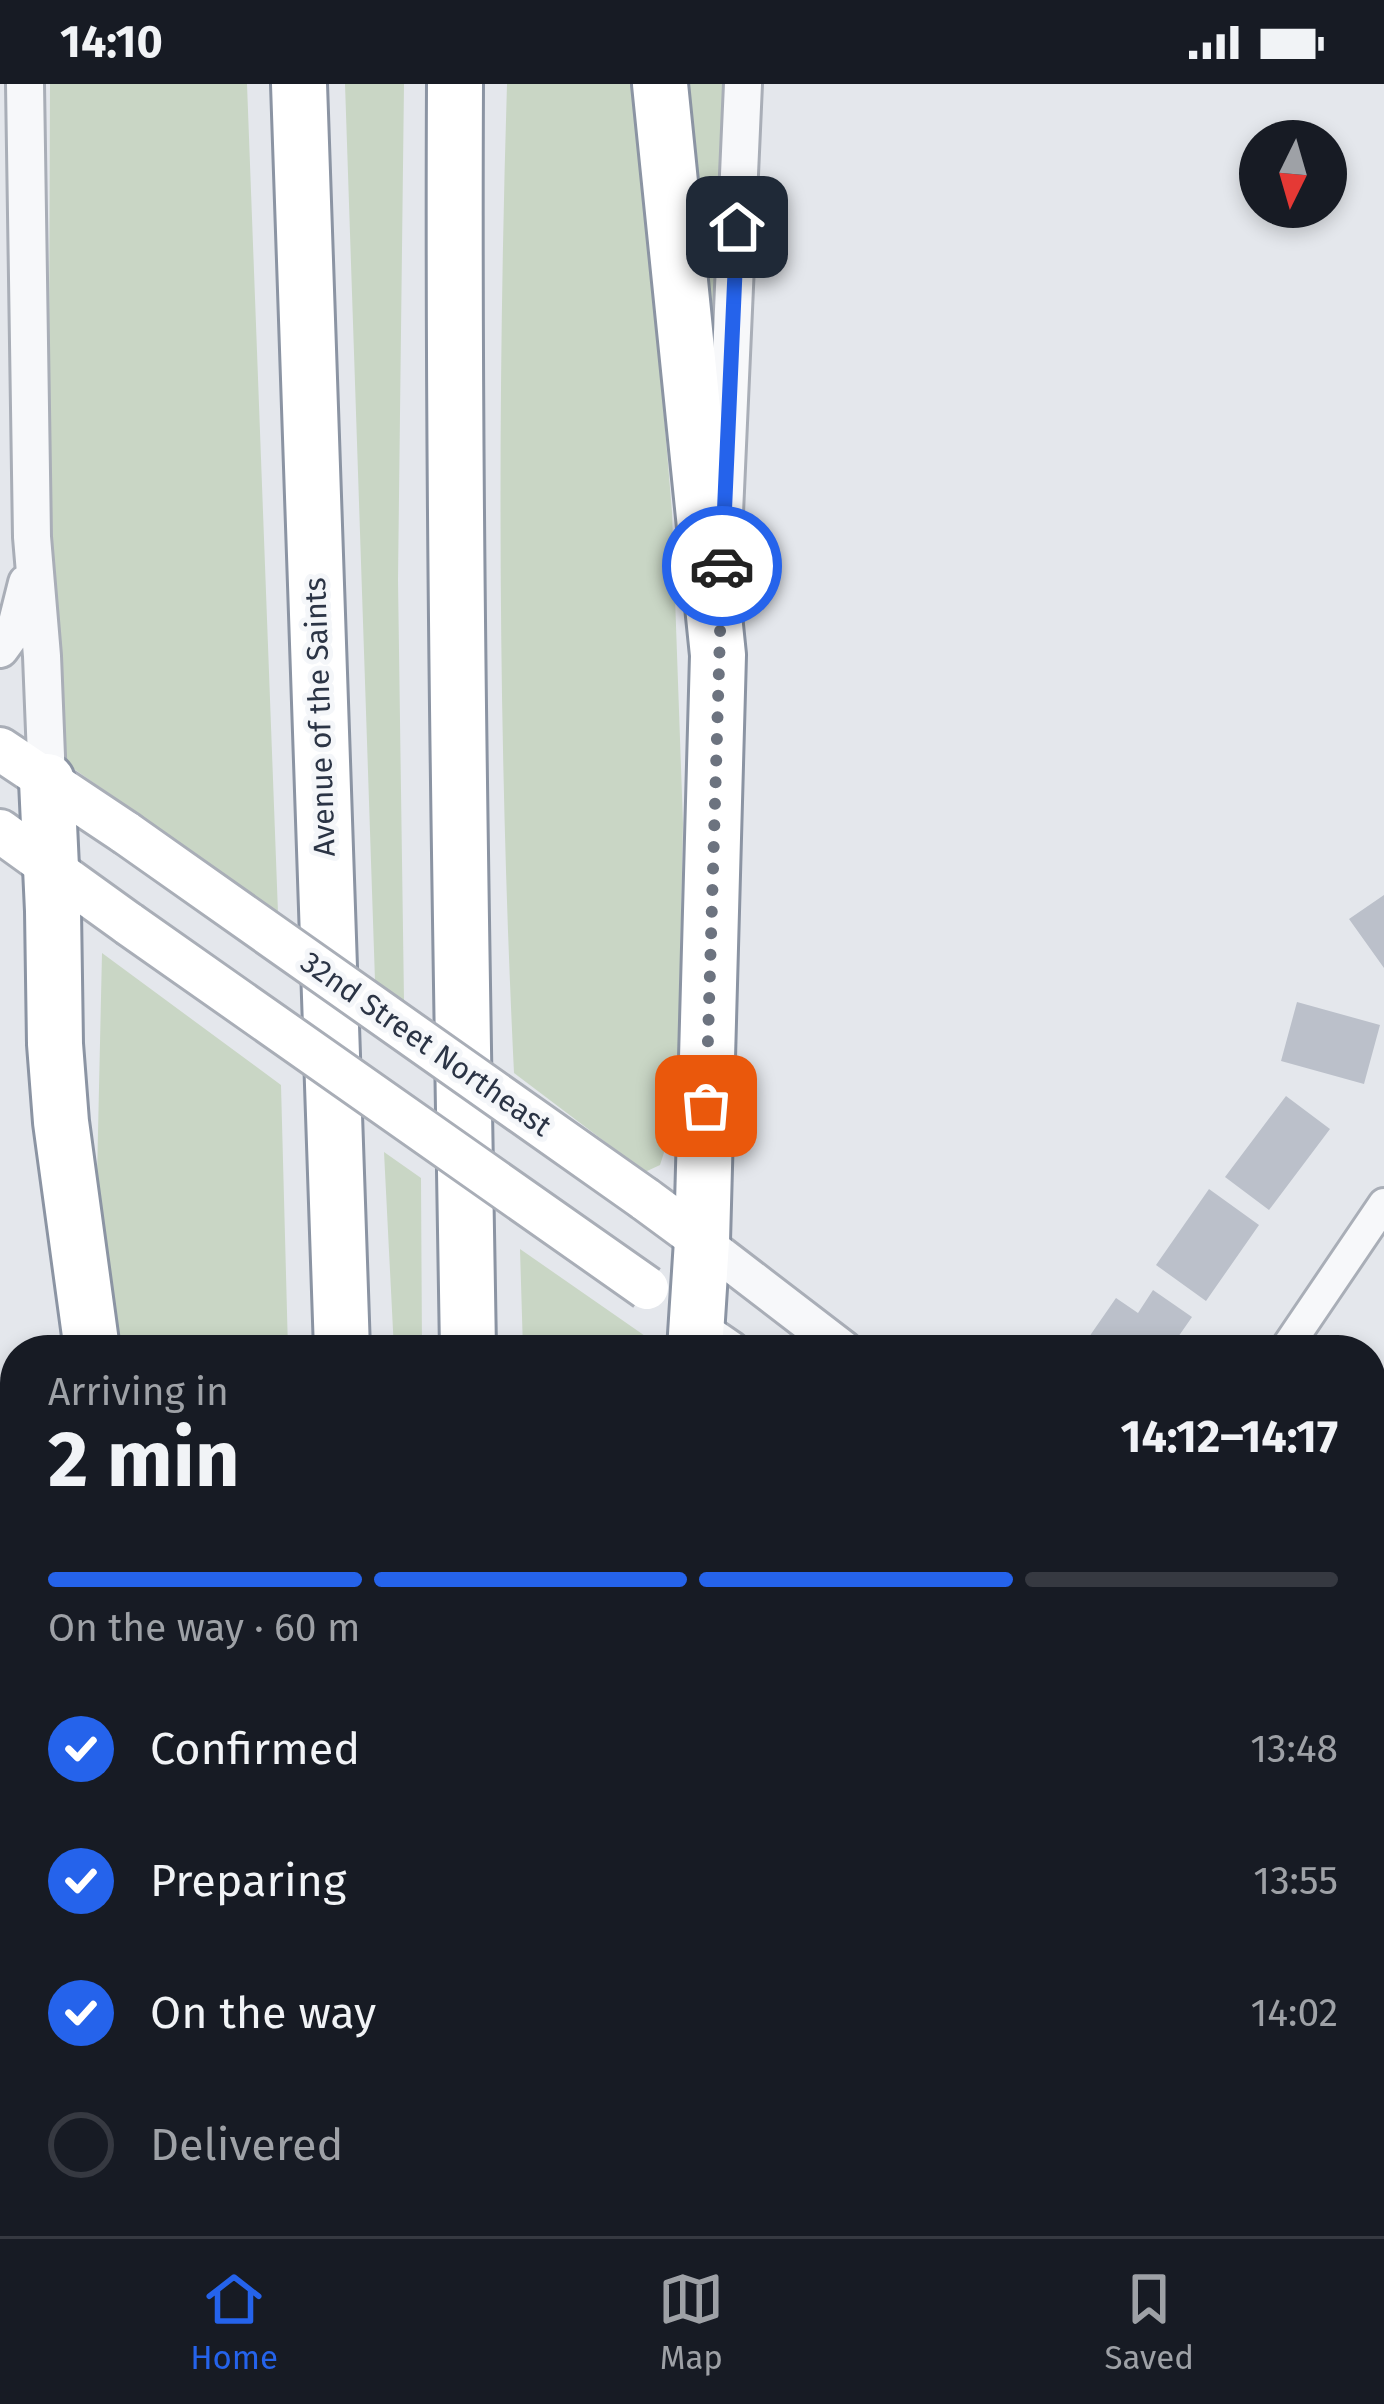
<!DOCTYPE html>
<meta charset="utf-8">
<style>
:root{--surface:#171b24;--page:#20242c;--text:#f1f3f6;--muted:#9ea1a6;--line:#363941;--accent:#2563eb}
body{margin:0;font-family:"Fira Sans",sans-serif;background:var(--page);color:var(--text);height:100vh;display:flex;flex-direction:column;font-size:45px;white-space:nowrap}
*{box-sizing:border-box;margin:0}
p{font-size:39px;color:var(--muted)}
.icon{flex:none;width:66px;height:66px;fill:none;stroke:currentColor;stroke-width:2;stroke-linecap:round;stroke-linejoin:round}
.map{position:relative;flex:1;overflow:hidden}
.details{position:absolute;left:0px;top:1251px;width:1386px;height:903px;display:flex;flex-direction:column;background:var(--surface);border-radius:48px 48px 0 0;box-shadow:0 6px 18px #0003}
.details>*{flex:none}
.needle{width:78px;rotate:185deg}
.buttons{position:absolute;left:1239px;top:36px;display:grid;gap:24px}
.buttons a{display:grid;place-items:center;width:108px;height:108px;border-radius:50%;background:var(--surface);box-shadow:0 6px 18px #0003;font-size:60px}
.pin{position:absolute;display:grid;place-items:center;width:102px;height:102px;color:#fff;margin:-51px;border-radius:24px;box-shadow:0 6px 18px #0006}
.courier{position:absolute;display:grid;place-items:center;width:120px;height:120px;margin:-60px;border:9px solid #2563eb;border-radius:50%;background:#fff;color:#222;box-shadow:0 3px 15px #0007}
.head em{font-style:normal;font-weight:700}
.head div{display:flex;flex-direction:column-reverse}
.head{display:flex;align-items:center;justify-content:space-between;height:204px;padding:0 48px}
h1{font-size:78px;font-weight:700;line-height:90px}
.bar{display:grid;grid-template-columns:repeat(4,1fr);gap:18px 12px;align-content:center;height:144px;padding:0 48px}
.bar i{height:15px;border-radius:9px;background:var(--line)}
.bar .current{background:var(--accent)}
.bar p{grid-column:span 4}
ol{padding:0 48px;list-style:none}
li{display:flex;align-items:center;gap:36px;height:132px}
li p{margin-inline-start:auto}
li .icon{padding:12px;border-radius:50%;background:var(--accent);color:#fff;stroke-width:4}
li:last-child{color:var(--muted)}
li i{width:66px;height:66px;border:6px solid var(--line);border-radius:50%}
.status{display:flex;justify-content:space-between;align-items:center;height:84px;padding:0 60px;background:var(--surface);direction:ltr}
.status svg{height:33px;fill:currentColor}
.menu{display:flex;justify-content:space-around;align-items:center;height:168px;border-top:3px solid var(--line);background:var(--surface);font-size:33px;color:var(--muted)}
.menu a{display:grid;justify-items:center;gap:6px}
.menu .current{color:var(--accent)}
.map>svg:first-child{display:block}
.green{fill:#c9d6c5}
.building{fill:#bbc0ca}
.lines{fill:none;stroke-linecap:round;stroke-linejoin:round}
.service-casing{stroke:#a9aeb7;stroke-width:21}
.minor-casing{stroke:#a9aeb7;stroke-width:36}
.tertiary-casing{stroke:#a9aeb7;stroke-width:42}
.secondary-casing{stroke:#a9aeb7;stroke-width:48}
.motorway-casing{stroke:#8b94a3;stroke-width:60}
.service{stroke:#f7f8fa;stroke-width:15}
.minor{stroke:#f7f8fa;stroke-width:30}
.tertiary{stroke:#f7f8fa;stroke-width:36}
.secondary{stroke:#fff;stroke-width:42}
.motorway{stroke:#fff;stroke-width:54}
.secondary-bridge-casing{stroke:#a9aeb7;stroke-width:48;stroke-linecap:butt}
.secondary-bridge{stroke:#fff;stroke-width:42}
.done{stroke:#6c737f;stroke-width:12;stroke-dasharray:0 21.6}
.route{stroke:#2563eb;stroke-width:15}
.labels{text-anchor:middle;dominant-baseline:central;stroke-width:10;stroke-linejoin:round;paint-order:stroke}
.street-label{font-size:30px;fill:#2b3445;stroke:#f4f6f9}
</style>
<div class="status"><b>14:10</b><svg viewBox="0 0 49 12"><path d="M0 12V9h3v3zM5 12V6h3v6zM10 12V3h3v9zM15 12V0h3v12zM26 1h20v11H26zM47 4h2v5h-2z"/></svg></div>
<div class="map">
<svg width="1384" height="2152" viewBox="0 0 1384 2152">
<rect width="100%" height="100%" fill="#e4e7ec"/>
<!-- green -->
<path class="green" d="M50,0H247L278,829L57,673L49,287Z
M345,0H404L398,496L404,917L375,897Z
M507,0H633L647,126L672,428L683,740L677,1028L660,1081L645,1088L514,989C498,660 497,329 507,0Z
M681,0H724L721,134L723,259L707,261Z
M102,869L281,1001L288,1266H111L96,1139Z
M384,1068L421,1094L422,1266H394Z
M520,1165L648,1254L663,1266H523Z"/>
<!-- building -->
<path class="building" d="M1384,811V884L1349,835Z
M1297,918L1380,941L1364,1000L1281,977Z
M1286,1012L1330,1045L1269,1126L1225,1093Z
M1209,1105L1259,1141L1206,1217L1156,1181Z
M1153,1206L1192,1233L1169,1266H1080L1116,1214L1138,1229Z
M1374,1312L1384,1319V1393L1379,1389L1371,1399V1316Z
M0,2092L15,2094V2139H121L120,2152H0Z"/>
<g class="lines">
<!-- service casing -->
<g class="service-casing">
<path id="service" d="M0,2045L15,2048
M1371,2092L1384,2096
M1080,2139L1085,2152"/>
</g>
<!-- minor casing -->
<g class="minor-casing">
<path id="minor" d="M1285,1266L1384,1120
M856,2152L857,2139"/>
</g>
<!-- tertiary casing -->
<g class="tertiary-casing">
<path id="tertiary" d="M25,0L32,453L42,572L47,697
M724,429L743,0
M0,565L16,543L27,499
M702,1157L844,1266
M696,1242L731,1266
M1371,1613L1384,1619"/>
</g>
<!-- secondary casing -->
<g class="secondary-casing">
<path id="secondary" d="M0,665L126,749
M0,747L129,840
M645,1115L702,1157"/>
</g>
<!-- motorway casing -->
<g class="motorway-casing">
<path id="motorway" d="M299,0L342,1266
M455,0C453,422 461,844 468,1266
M660,0L718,571L702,1157L695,1266
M47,697L53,827L55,960L61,1038L92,1266
M274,2139L276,2152
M355,2152V2139
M489,2152V2139
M625,2152L626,2139"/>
</g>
<!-- service -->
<use href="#service" class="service"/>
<!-- minor -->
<use href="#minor" class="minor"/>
<!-- tertiary -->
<use href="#tertiary" class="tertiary"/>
<!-- secondary -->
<use href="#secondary" class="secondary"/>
<!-- motorway -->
<use href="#motorway" class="motorway"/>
<!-- secondary-bridge casing -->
<g class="secondary-bridge-casing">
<path id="secondary-bridge" d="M126,749L645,1115
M129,840L647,1204"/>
</g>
<!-- secondary-bridge -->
<use href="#secondary-bridge" class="secondary-bridge"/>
</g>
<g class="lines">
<!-- done -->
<path class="done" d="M706,1022L722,482"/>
<!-- route -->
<path class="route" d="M722,482L737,143"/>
</g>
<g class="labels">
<!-- street labels -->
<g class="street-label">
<text transform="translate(320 633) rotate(-92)">Avenue of the Saints</text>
<text transform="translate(426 960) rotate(35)">32nd Street Northeast</text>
</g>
</g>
</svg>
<div class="buttons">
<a><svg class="needle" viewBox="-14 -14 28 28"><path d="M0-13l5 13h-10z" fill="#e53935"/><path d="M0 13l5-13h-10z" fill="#9ea1a6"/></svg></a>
</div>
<div class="pin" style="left:706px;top:1022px;background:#ea580c"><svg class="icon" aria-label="bag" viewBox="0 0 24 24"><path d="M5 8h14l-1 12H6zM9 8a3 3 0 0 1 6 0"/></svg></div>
<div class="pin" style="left:737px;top:143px;background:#1f2937"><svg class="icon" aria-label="home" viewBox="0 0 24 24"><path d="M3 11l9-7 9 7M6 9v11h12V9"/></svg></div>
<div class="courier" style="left:722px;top:482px"><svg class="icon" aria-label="car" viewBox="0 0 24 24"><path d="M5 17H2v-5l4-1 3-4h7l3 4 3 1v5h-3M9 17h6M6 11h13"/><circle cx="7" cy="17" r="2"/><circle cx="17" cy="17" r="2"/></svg></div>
<section class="details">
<div class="head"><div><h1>2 min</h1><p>Arriving in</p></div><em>14:12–14:17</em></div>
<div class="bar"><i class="current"></i><i class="current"></i><i class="current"></i><i></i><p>On the way · 60 m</p></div>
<ol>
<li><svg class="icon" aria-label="check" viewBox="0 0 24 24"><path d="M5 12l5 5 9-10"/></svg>Confirmed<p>13:48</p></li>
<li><svg class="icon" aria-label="check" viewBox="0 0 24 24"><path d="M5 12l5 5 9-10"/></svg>Preparing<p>13:55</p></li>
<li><svg class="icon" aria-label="check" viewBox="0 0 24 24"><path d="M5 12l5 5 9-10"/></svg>On the way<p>14:02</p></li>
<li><i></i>Delivered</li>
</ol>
</section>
</div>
<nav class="menu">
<a class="current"><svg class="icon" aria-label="home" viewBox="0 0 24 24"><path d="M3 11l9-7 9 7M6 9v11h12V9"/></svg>Home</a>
<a><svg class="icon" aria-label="map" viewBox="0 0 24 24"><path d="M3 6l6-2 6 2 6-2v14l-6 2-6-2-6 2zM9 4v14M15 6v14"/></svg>Map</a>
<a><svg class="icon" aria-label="saved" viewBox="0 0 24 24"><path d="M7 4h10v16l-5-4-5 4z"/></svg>Saved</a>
</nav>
